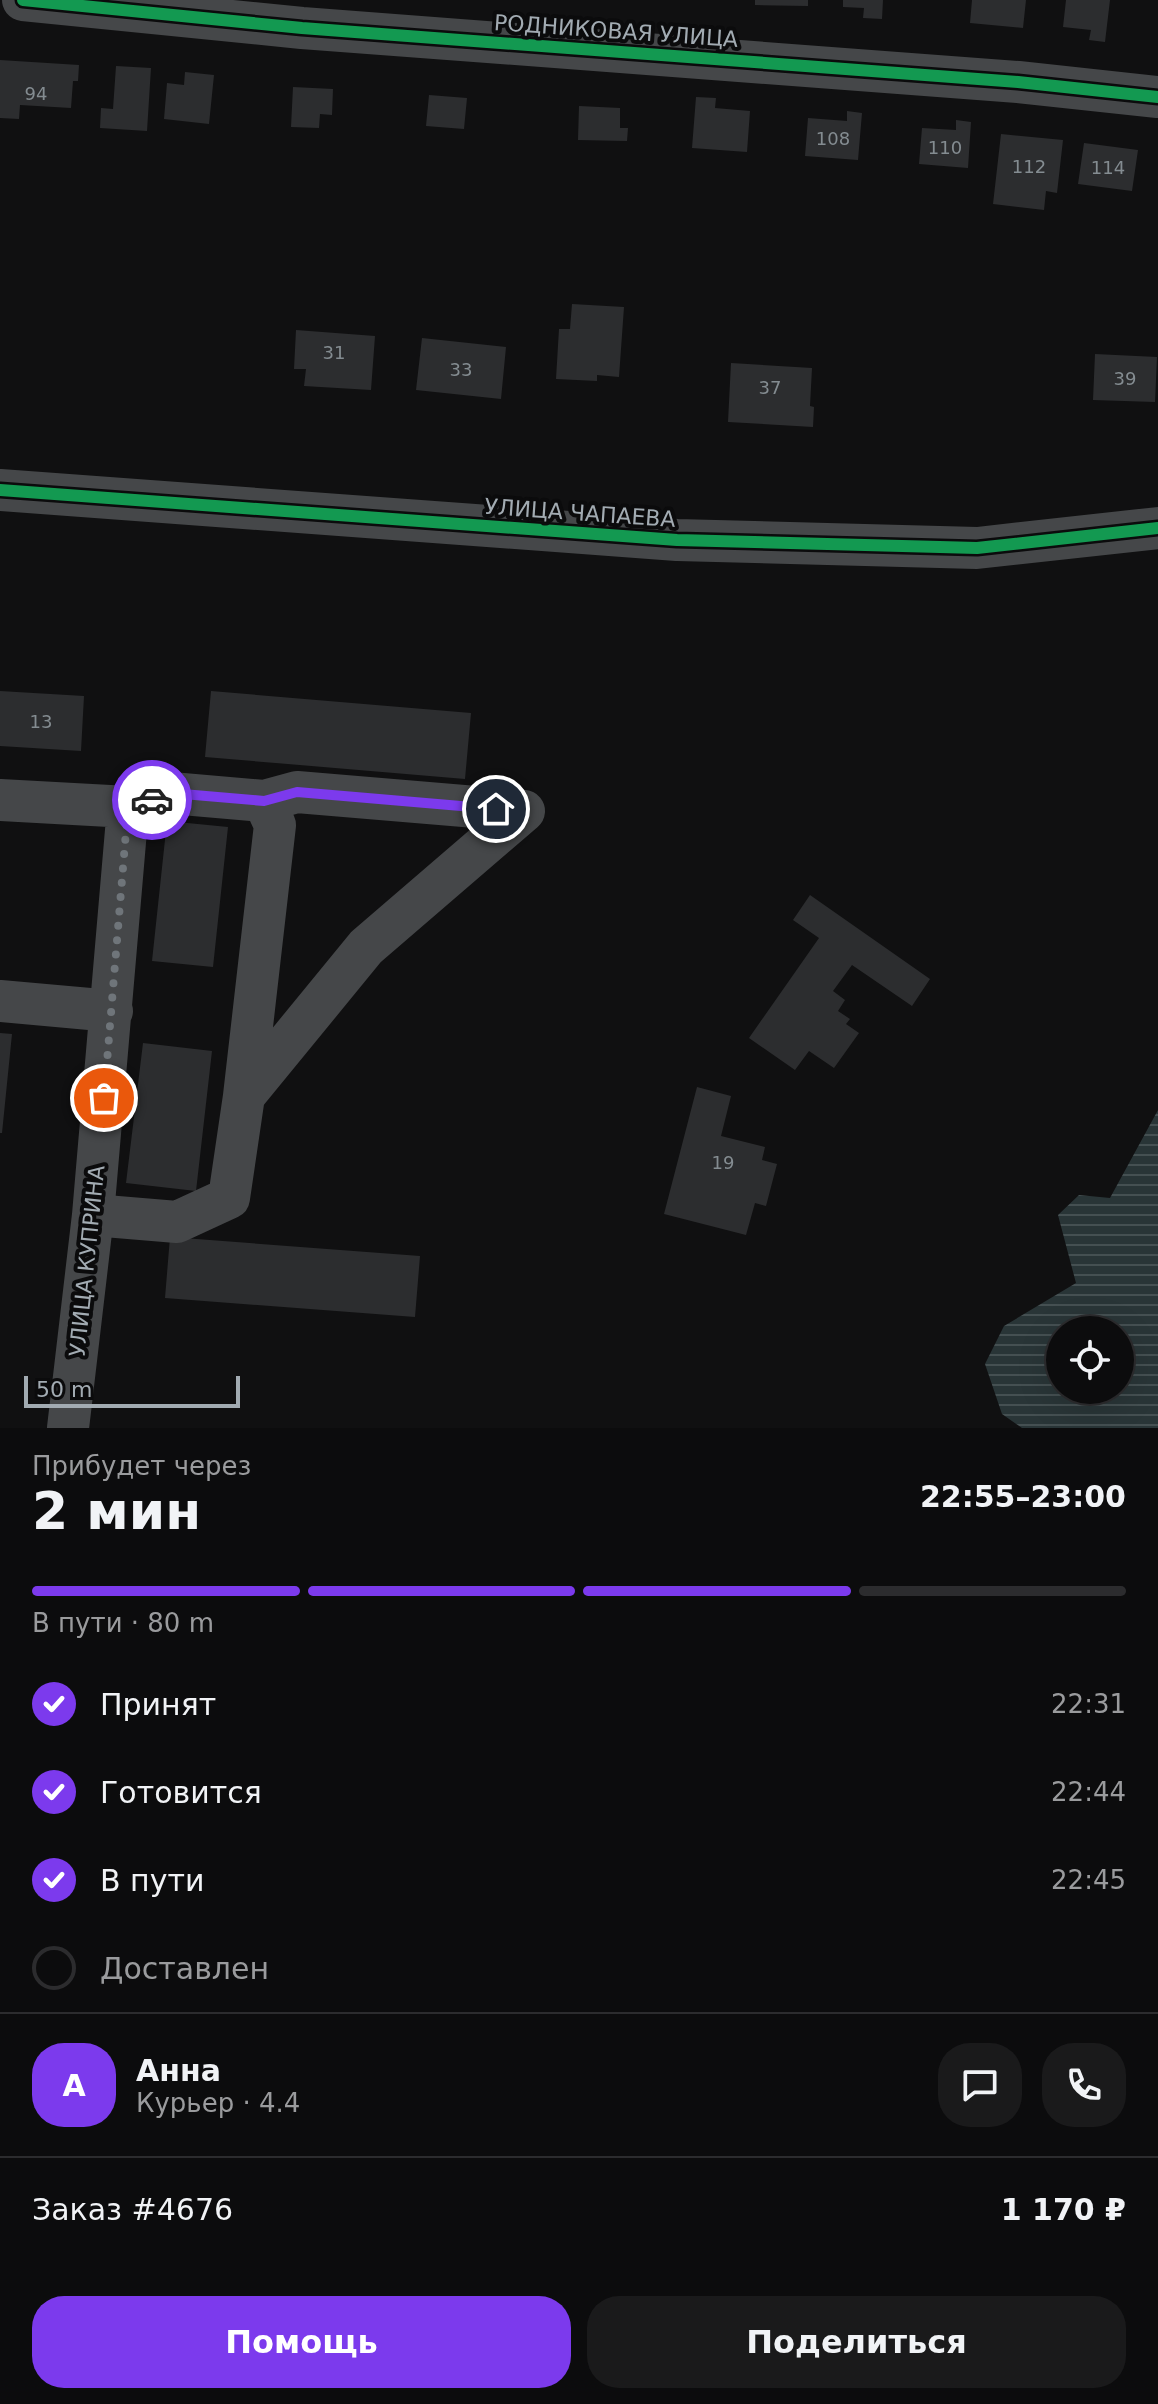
<!DOCTYPE html>
<html lang="ru">
<meta charset="utf-8">
<style>
:root{--surface:#0c0c0d;--page:#1a1a1b;--text:#f1f3f6;--muted:#9a9b9d;--line:#2c2c2e;--accent:#7c3aed}
body{margin:0;font-family:"DejaVu Sans",sans-serif;background:var(--page);color:var(--text);height:100vh;display:flex;flex-direction:column;font-size:30px;white-space:nowrap}
*{box-sizing:border-box;margin:0}
p{font-size:26px;color:var(--muted)}
.icon{flex:none;width:44px;height:44px;fill:none;stroke:currentColor;stroke-width:2;stroke-linecap:round;stroke-linejoin:round}
.map{position:relative;height:1428px;overflow:hidden}
.side{display:flex;flex-direction:column;background:var(--surface);flex:1}
.side>*{flex:none}
.tools{position:absolute;left:1046px;top:1316px;display:grid;gap:16px}
.tools a{display:grid;place-items:center;width:88px;height:88px;border-radius:50%;background:var(--surface);box-shadow:0 8px 32px #0002,0 0 0 2px var(--line);font-size:40px}
.scale{position:absolute;left:24px;bottom:20px;width:216px;box-sizing:border-box;padding-left:8px;border:4px solid #a2abb2;border-top:0;font-size:22px;line-height:28px;white-space:nowrap;color:#a2abb2;-webkit-text-stroke:6px #0b0b0c;paint-order:stroke}
.pin{position:absolute;display:grid;place-items:center;width:68px;height:68px;color:#fff;margin:-34px;border:4px solid #fff;border-radius:50%;box-shadow:0 2px 8px #0007}
.courier{position:absolute;display:grid;place-items:center;width:80px;height:80px;margin:-40px;border:6px solid #7c3aed;border-radius:50%;background:#fff;color:#222;box-shadow:0 2px 10px #0007}
.summary em{font-style:normal;font-weight:800}
.summary div{display:flex;flex-direction:column-reverse}
.summary{display:flex;align-items:center;justify-content:space-between;height:136px;padding:0 32px}
h1{font-size:52px;font-weight:800;line-height:60px}
.bar{display:grid;grid-template-columns:repeat(4,1fr);gap:12px 8px;align-content:center;height:96px;padding:0 32px}
.bar i{height:10px;border-radius:6px;background:var(--line)}
.bar .on{background:var(--accent)}
.bar p{grid-column:span 4}
.line{display:flex;align-items:center;gap:20px;padding:0 32px;border-top:2px solid var(--line)}
.line div{flex:1}
.round{display:grid;place-items:center;flex:none;width:84px;height:84px;border-radius:32px;background:var(--page)}
ol{padding:0 32px;list-style:none}
li{display:flex;align-items:center;gap:24px;height:88px}
li p{margin-inline-start:auto}
li .icon{padding:8px;border-radius:50%;background:var(--accent);color:#fff;stroke-width:4}
li:last-child{color:var(--muted)}
li i{width:44px;height:44px;border:4px solid var(--line);border-radius:50%}
.action{display:flex;gap:16px;margin-top:auto;padding:16px 32px}
.action a{flex:1;height:92px;border-radius:32px;background:var(--accent);color:#fff;font-size:32px;font-weight:800;line-height:92px;text-align:center}
.action a+a{background:var(--page);color:var(--text)}
.map>svg:first-child{display:block}
.water{fill:url(#water-rules);fill-rule:evenodd}
.building{fill:#2c2d2f}
.lines{fill:none;stroke-linecap:round;stroke-linejoin:round}
.minor{stroke:#454749;stroke-width:42}
.cycleway-casing{stroke:#0b0b0c;stroke-width:17}
.cycleway{stroke:#139951;stroke-width:12}
.done{stroke:#6f757a;stroke-width:8;stroke-dasharray:0 14.4}
.route{stroke:#7c3aed;stroke-width:10}
.labels{text-anchor:middle;dominant-baseline:central;stroke-width:8;stroke-linejoin:round;paint-order:stroke}
.number-label{font-size:18px;fill:#848c91}
.street-label{font-size:22px;fill:#a2abb2;stroke:#0b0b0c}
</style>
<div class="map">
<svg width="1158" height="1428" viewBox="0 0 1158 1428">
<defs>
<pattern id="water-rules" width="6" height="5" patternUnits="userSpaceOnUse" patternTransform="scale(2)"><rect width="6" height="5" fill="#293537"/><path d="M0 2.5h6" fill="none" stroke="#455052"/></pattern>
</defs>
<rect width="100%" height="100%" fill="#101011"/>
<!-- water -->
<path class="water" d="M1158,1110V1428H1022L1002,1414L985,1364L1004,1326L1076,1283L1058,1215L1079,1195L1110,1198ZM1060,1330H1120V1390H1060Z"/>
<!-- building -->
<path class="building" d="M755,0H808V6L755,5Z
M843,0H883L882,19L863,18L864,8L843,7Z
M972,0H1026L1023,28L970,23Z
M1066,0H1110L1105,42L1089,40L1091,30L1063,27Z
M0,60L79,65L78,81H73L71,108L20,105L19,119L0,118Z
M116,66L151,68L147,131L100,128L101,108L113,109Z
M185,72L214,75L209,124L164,119L167,83L184,85Z
M293,87L333,89L332,115L320,114L319,128L291,127Z
M429,95L467,98L464,129L426,126Z
M696,97L716,98L715,108L750,111L747,152L692,148Z
M579,106L620,108V128H628L627,141L578,140Z
M847,111L862,113L858,160L805,156L808,118L847,121Z
M956,120L971,122L968,168L919,164L922,128L956,130Z
M1001,134L1063,140L1057,193L1046,191L1044,210L993,204Z
M1084,143L1138,150L1132,191L1078,184Z
M572,304L624,307L619,377L597,375V381L556,379L559,329H570Z
M296,330L375,336L371,390L304,386L306,369H294Z
M422,338L506,347L501,399L416,390Z
M1095,354L1157,357L1155,402L1093,400Z
M731,363L812,368L810,406L814,407L813,427L728,422Z
M0,691L84,696L81,751L0,746Z
M211,691L471,713L465,779L205,757Z
M167,821L228,827L213,967L152,961Z
M810,895L930,979L912,1006L852,965L833,991L845,1000L838,1011L850,1019L846,1024L859,1033L834,1068L809,1051L795,1070L749,1038L819,938L793,920Z
M0,1033L12,1034L2,1133H0Z
M143,1043L212,1051L196,1191L126,1183Z
M697,1087L731,1096L721,1136L765,1147L762,1160L777,1164L766,1206L755,1203L746,1235L664,1214Z
M170,1237L420,1256L415,1317L165,1298Z"/>
<g class="lines">
<!-- minor -->
<path class="minor" d="M23,0L302,28L1018,82L1158,97
M0,490L677,540L977,548L1158,528
M0,800L128,807L171,793L264,801L297,792L524,811L366,947L244,1096L275,825L264,801
M0,1001L112,1011
M93,1215L177,1222L229,1198L244,1096
M68,1428L93,1215L128,807"/>
<!-- cycleway casing -->
<g class="cycleway-casing">
<path id="cycleway" d="M23,0L302,28L1018,82L1158,97
M0,490L677,540L977,548L1158,528"/>
</g>
<!-- cycleway -->
<use href="#cycleway" class="cycleway"/>
</g>
<g class="lines">
<!-- done -->
<path class="done" d="M104,1098L128,807L152,800"/>
<!-- route -->
<path class="route" d="M152,800L171,793L264,801L297,792L496,809"/>
</g>
<g class="labels">
<!-- number labels -->
<g class="number-label">
<text x="36" y="93">94</text>
<text x="833" y="138">108</text>
<text x="945" y="147">110</text>
<text x="1029" y="166">112</text>
<text x="1108" y="167">114</text>
<text x="334" y="352">31</text>
<text x="461" y="369">33</text>
<text x="1125" y="378">39</text>
<text x="770" y="387">37</text>
<text x="41" y="721">13</text>
<text x="723" y="1162">19</text>
</g>
<!-- street labels -->
<g class="street-label">
<text transform="translate(616 31) rotate(4)">РОДНИКОВАЯ УЛИЦА</text>
<text transform="translate(580 513) rotate(4)">УЛИЦА ЧАПАЕВА</text>
<text transform="translate(87 1261) rotate(-84)">УЛИЦА КУПРИНА</text>
</g>
</g>
</svg>
<div class="tools">
<a><svg class="icon" aria-label="locate" viewBox="0 0 24 24"><circle cx="12" cy="12" r="6"/><path d="M12 2v4M12 18v4M2 12h4M18 12h4"/></svg></a>
</div>
<div class="scale">50 m</div>
<div class="pin" style="left:104px;top:1098px;background:#ea580c"><svg class="icon" aria-label="bag" viewBox="0 0 24 24"><path d="M5 8h14l-1 12H6zM9 8a3 3 0 0 1 6 0"/></svg></div>
<div class="pin" style="left:496px;top:809px;background:#1f2937"><svg class="icon" aria-label="home" viewBox="0 0 24 24"><path d="M3 11l9-7 9 7M6 9v11h12V9"/></svg></div>
<div class="courier" style="left:152px;top:800px"><svg class="icon" aria-label="car" viewBox="0 0 24 24"><path d="M5 17H2v-5l4-1 3-4h7l3 4 3 1v5h-3M9 17h6M6 11h13"/><circle cx="7" cy="17" r="2"/><circle cx="17" cy="17" r="2"/></svg></div>
</div>
<section class="side">
<div class="summary"><div><h1>2 мин</h1><p>Прибудет через</p></div><em>22:55–23:00</em></div>
<div class="bar"><i class="on"></i><i class="on"></i><i class="on"></i><i></i><p>В пути · 80 m</p></div>
<ol>
<li><svg class="icon" aria-label="check" viewBox="0 0 24 24"><path d="M5 12l5 5 9-10"/></svg>Принят<p>22:31</p></li>
<li><svg class="icon" aria-label="check" viewBox="0 0 24 24"><path d="M5 12l5 5 9-10"/></svg>Готовится<p>22:44</p></li>
<li><svg class="icon" aria-label="check" viewBox="0 0 24 24"><path d="M5 12l5 5 9-10"/></svg>В пути<p>22:45</p></li>
<li><i></i>Доставлен</li>
</ol>
<div class="line" style="height:144px"><b class="round" style="background:var(--accent);color:#fff">А</b><div><b>Анна</b><p>Курьер · 4.4</p></div><a class="round"><svg class="icon" aria-label="chat" viewBox="0 0 24 24"><path d="M4 5h16v11H9l-5 4z"/></svg></a><a class="round"><svg class="icon" aria-label="phone" viewBox="0 0 24 24"><path d="M5 4h4l2 5-3 2q2 4 5 5l2-3 5 2v4C11 20 4 13 5 4z"/></svg></a></div>
<div class="line" style="height:104px"><div>Заказ #4676</div><b>1 170 ₽</b></div>
<div class="action"><a>Помощь</a><a>Поделиться</a></div>
</section>
